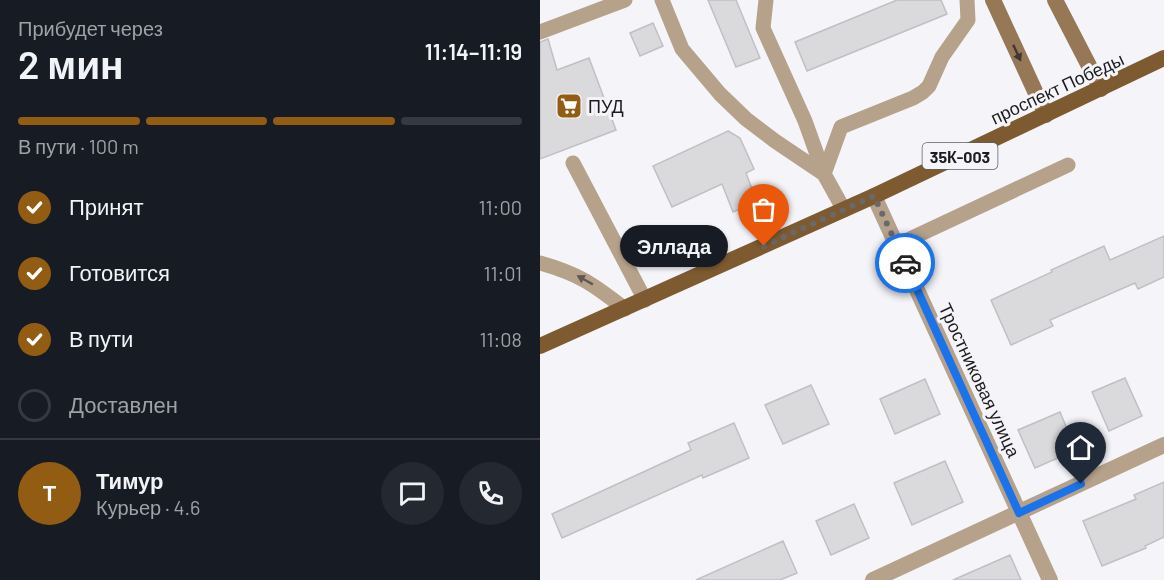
<!DOCTYPE html>
<html lang="ru">
<meta charset="utf-8">
<style>
:root{--surface:#171b24;--page:#242831;--text:#f1f3f6;--muted:#9ea1a6;--line:#363941;--accent:#925c12}
body{margin:0;font-family:Barlow,sans-serif;background:var(--page);color:var(--text);height:100vh;display:flex;flex-direction:column;font-size:22px;white-space:nowrap}
*{box-sizing:border-box;margin:0}
p{font-size:20px;color:var(--muted)}
.icon{flex:none;width:33px;height:33px;fill:none;stroke:currentColor;stroke-width:2;stroke-linecap:round;stroke-linejoin:round}
.map{position:relative;flex:1;overflow:hidden}
.drawer{display:flex;flex-direction:column;background:var(--surface);width:540px}
.drawer>*{flex:none}
.pin{position:absolute;display:grid;place-items:center;width:51px;height:51px;color:#fff;margin:-62px -26px;border-radius:50% 50% 50% 0;rotate:-45deg;box-shadow:0 0 6px #0007}
.pin .icon{rotate:45deg}
.courier{position:absolute;display:grid;place-items:center;width:60px;height:60px;margin:-30px;border:4px solid #1a73e8;border-radius:50%;background:#fff;color:#222;box-shadow:0 2px 8px #0007}
.bubble{position:absolute;height:42px;border-radius:21px;background:var(--surface);box-shadow:0 2px 4px #0004;font-size:20px;font-weight:600;line-height:42px;text-align:center}
.overview em{font-style:normal;font-weight:600}
.overview div{display:flex;flex-direction:column-reverse}
.overview{display:flex;align-items:center;justify-content:space-between;height:102px;padding:0 18px}
h1{font-size:39px;font-weight:600;line-height:45px}
.bar{display:grid;grid-template-columns:repeat(4,1fr);gap:9px 6px;align-content:center;height:72px;padding:0 18px}
.bar i{height:8px;border-radius:4px;background:var(--line)}
.bar .on{background:var(--accent)}
.bar p{grid-column:span 4}
.line{display:flex;align-items:center;gap:15px;padding:0 18px;border-top:2px solid var(--line)}
.line div{flex:1}
.round{display:grid;place-items:center;flex:none;width:63px;height:63px;border-radius:32px;background:var(--page)}
ol{padding:0 18px;list-style:none}
li{display:flex;align-items:center;gap:18px;height:66px}
li p{margin-inline-start:auto}
li .icon{padding:6px;border-radius:50%;background:var(--accent);color:#fff;stroke-width:4}
li:last-child{color:var(--muted)}
li i{width:33px;height:33px;border:3px solid var(--line);border-radius:50%}
main{display:flex;flex:1;min-height:0}
.map>svg:first-child{display:block}
.building{fill:#dadadd;stroke:#c0c0c4;stroke-width:1.5}
.lines{fill:none;stroke-linecap:round;stroke-linejoin:round}
.service{stroke:#b6a18b;stroke-width:15}
.minor{stroke:#b6a18b;stroke-width:16}
.secondary{stroke:#967857;stroke-width:16}
.primary{stroke:#7e5a31;stroke-width:16}
.oneway{fill:#413830}
.oneway2{fill:#625850}
.done{stroke:#69696b;stroke-width:6;stroke-dasharray:0 10.8}
.route{stroke:#1a73e8;stroke-width:8}
.labels{text-anchor:middle;dominant-baseline:central;stroke-width:6;stroke-linejoin:round;paint-order:stroke}
.shield{fill:#f5f5f9;stroke:#5e5e60;stroke-width:1.5}
.shield-label{font-size:16px;font-weight:bold;fill:#1d1d1f}
.street-label{font-size:18px;fill:#1d1d1f;stroke:#f5f5f9}
.poi-label{font-size:18px;fill:#1d1d1f;stroke:#f5f5f9;text-anchor:start}
</style>
<main>
<section class="drawer">
<div class="overview"><div><h1>2 мин</h1><p>Прибудет через</p></div><em>11:14–11:19</em></div>
<div class="bar"><i class="on"></i><i class="on"></i><i class="on"></i><i></i><p>В пути · 100 m</p></div>
<ol>
<li><svg class="icon" aria-label="check" viewBox="0 0 24 24"><path d="M5 12l5 5 9-10"/></svg>Принят<p>11:00</p></li>
<li><svg class="icon" aria-label="check" viewBox="0 0 24 24"><path d="M5 12l5 5 9-10"/></svg>Готовится<p>11:01</p></li>
<li><svg class="icon" aria-label="check" viewBox="0 0 24 24"><path d="M5 12l5 5 9-10"/></svg>В пути<p>11:08</p></li>
<li><i></i>Доставлен</li>
</ol>
<div class="line" style="height:108px"><b class="round" style="background:var(--accent);color:#fff">Т</b><div><b>Тимур</b><p>Курьер · 4.6</p></div><a class="round"><svg class="icon" aria-label="chat" viewBox="0 0 24 24"><path d="M4 5h16v11H9l-5 4z"/></svg></a><a class="round"><svg class="icon" aria-label="phone" viewBox="0 0 24 24"><path d="M5 4h4l2 5-3 2q2 4 5 5l2-3 5 2v4C11 20 4 13 5 4z"/></svg></a></div>
</section>
<div class="map">
<svg width="624" height="580" viewBox="0 0 624 580">
<rect width="100%" height="100%" fill="#f5f5f9"/>
<!-- building -->
<path class="building" d="M168,0H196L220,58L196,67Z
M357,0H401L407,14L267,71L255,42Z
M113,23L123,46L100,56L90,33Z
M8,39L17,70L49,58L76,130L0,159V42Z
M188,131L200,138L214,169L206,173L217,202L193,212L182,184L132,207L113,166Z
M624,236V277L598,289L595,283L510,320L513,326L471,345L451,300L512,272L511,270L564,246L570,260Z
M585,378L602,416L569,431L552,392Z
M385,379L400,414L355,434L340,399Z
M271,385L289,424L243,444L225,405Z
M520,412L536,450L495,468L478,430Z
M194,423L209,458L163,478L162,475L22,538L12,514L151,450L148,443Z
M405,461L423,502L372,525L354,483Z
M624,482V537L605,546L606,548L562,566L543,521L596,499L594,495Z
M314,504L329,538L291,555L276,521Z
M243,541L257,573L240,580H156Z
M470,555L481,580H413Z"/>
<g class="lines">
<!-- service -->
<path class="service" d="M122,0L142,49L180,94L206,119L235,141L284,174
M226,0L223,28L265,121L284,174L304,210
M0,32L85,0
M33,163L105,300
M284,174L301,127L373,98L383,92L389,86L402,57L428,20L427,0
M357,245L528,165
M0,263C39,274 53,284 85,309"/>
<!-- minor -->
<path class="minor" d="M334,196L510,580
M333,580L624,445"/>
<!-- secondary -->
<path class="secondary" d="M453,0L506,115
M515,0L561,89"/>
<!-- primary -->
<path class="primary" d="M0,346L334,196L624,58"/>
</g>
<!-- one-way arrows -->
<defs><path id="oneway-solid" d="M-6-.8H1V-3.2L6.5 0L1 3.2V.8H-6Z" transform="scale(1.5)"/></defs>
<use class="oneway" href="#oneway-solid" transform="translate(477 53) rotate(65)"/>
<use class="oneway2" href="#oneway-solid" transform="translate(45 280) rotate(-151)"/>
<g class="lines">
<!-- done -->
<path class="done" d="M224,246L334,196L365,263"/>
<!-- route -->
<path class="route" d="M365,263L479,513L541,484"/>
</g>
<!-- icons -->
<defs>
<g id="supermarket-square" transform="scale(1.35)"><rect x="-9" y="-9" width="18" height="18" rx="4" fill="#925c12" stroke="#f5f5f9"/><path d="M-6-5.5h2.5l.6 2H6L4.5 2H-2.5L-4.4-4H-6ZM-1.5 3.2a1.3 1.3 0 1 0 .1 0ZM3 3.2a1.3 1.3 0 1 0 .1 0Z" fill="#fff"/></g>
</defs>
<g fill-rule="evenodd">
<use href="#supermarket-square" x="29" y="106"/>
</g>
<g class="labels">
<!-- shield labels -->
<rect class="shield" x="382.5" y="143" width="75" height="26" rx="4.5"/>
<g class="shield-label">
<text x="420" y="156">35К-003</text>
</g>
<!-- street labels -->
<g class="street-label">
<text transform="translate(517 88) rotate(-25)">проспект Победы</text>
<text transform="translate(440 380) rotate(65)">Тростниковая улица</text>
</g>
<!-- poi labels -->
<g class="poi-label">
<text x="48" y="106">ПУД</text>
</g>
</g>
</svg>
<div class="pin" style="left:224px;top:246px;background:#ea580c"><svg class="icon" aria-label="bag" viewBox="0 0 24 24"><path d="M5 8h14l-1 12H6zM9 8a3 3 0 0 1 6 0"/></svg></div>
<div class="pin" style="left:541px;top:484px;background:#1f2937"><svg class="icon" aria-label="home" viewBox="0 0 24 24"><path d="M3 11l9-7 9 7M6 9v11h12V9"/></svg></div>
<div class="courier" style="left:365px;top:263px"><svg class="icon" aria-label="car" viewBox="0 0 24 24"><path d="M5 17H2v-5l4-1 3-4h7l3 4 3 1v5h-3M9 17h6M6 11h13"/><circle cx="7" cy="17" r="2"/><circle cx="17" cy="17" r="2"/></svg></div>
<div class="bubble" style="left:80px;top:225px;width:108px">Эллада</div>
</div>
</main>
